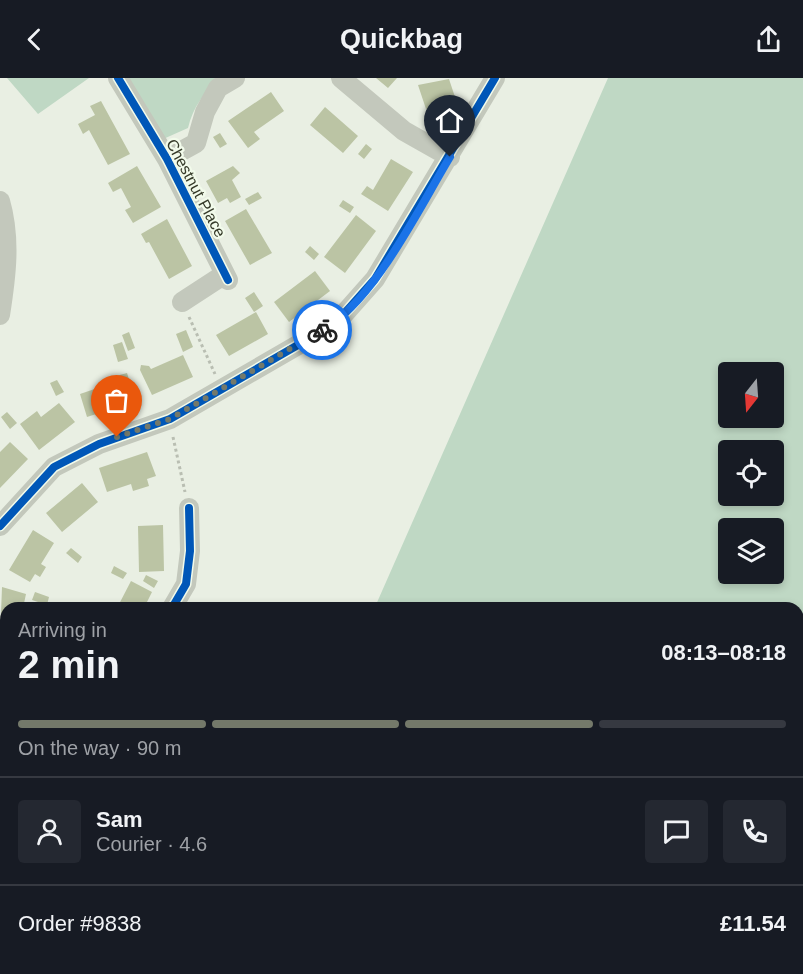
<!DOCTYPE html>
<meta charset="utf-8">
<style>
:root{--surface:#171b24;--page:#242831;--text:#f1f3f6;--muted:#9ea1a6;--line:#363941;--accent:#74796a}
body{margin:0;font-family:Helvetica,sans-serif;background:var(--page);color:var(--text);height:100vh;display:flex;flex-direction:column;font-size:22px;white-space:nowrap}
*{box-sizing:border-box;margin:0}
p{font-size:20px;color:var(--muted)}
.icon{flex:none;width:33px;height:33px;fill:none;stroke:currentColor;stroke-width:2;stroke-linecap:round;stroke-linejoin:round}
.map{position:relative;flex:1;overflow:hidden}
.side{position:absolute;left:0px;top:524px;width:804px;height:374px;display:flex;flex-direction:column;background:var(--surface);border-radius:18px 18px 0 0;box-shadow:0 3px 9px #0003}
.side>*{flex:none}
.needle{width:39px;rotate:197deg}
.tools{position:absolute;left:718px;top:284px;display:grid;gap:12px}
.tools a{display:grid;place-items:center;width:66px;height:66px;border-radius:6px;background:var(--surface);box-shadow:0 3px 9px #0003;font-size:30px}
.pin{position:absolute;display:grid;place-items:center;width:51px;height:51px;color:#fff;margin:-62px -26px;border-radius:50% 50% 50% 0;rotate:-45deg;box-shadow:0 0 6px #0007}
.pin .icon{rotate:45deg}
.courier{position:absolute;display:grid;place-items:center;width:60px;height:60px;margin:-30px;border:4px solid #1a73e8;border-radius:50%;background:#fff;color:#222;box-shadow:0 2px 8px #0007}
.summary em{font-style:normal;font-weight:600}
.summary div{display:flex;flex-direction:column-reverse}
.summary{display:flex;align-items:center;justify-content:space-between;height:102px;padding:0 18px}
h1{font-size:39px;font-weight:600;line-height:45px}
.bar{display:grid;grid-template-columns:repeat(4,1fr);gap:9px 6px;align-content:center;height:72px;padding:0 18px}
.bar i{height:8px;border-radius:4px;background:var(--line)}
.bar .on{background:var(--accent)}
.bar p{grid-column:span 4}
.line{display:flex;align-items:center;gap:15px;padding:0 18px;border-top:2px solid var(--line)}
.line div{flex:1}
.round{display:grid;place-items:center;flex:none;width:63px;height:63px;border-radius:6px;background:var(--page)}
header{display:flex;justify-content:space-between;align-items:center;height:78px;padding:0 18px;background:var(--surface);font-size:27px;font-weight:600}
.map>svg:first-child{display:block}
.green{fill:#bfd8c4;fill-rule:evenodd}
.building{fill:#bbc4a4}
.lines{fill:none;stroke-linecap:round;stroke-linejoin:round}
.path{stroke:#b9beb2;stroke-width:3;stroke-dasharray:3 3;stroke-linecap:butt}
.minor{stroke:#c3c8bc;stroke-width:20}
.cycleway-casing{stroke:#f2fbeb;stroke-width:11}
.cycleway{stroke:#0057b8;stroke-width:8}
.done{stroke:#74796a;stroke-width:6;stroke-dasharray:0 10.8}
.route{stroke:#1a73e8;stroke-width:8}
.labels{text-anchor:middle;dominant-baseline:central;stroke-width:4.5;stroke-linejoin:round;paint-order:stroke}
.street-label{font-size:16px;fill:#353a29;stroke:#f2fbeb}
</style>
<header><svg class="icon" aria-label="back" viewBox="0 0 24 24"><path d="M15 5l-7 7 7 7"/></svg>Quickbag<svg class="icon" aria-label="share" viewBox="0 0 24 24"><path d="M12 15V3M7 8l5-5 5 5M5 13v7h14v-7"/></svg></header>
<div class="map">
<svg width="803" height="896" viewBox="0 0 803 896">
<rect width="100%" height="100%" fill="#e9efe3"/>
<!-- green -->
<path class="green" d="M7,0H89L38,36Z
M120,0H223C205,12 193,29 188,50L161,62Z
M608,0H803V896H193L195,891H798V530L375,529ZM729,294H774V339H729ZM729,372H774V417H729ZM729,450H774V495H729Z
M6,826V891H8L5,896H0V836Z"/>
<!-- building -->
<path class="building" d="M376,0H397L388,10Z
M449,1L456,22L426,31L418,7Z
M271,14L284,33L254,54L260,61L248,70L228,43Z
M101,23L130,76L108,87L89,52L83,56L78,46L95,37L90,28Z
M325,29L358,58L343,75L310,47Z
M220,55L227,66L220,70L213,59Z
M366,66L372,71L364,81L358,76Z
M391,81L413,94L388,133L361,116L367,108L373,112Z
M137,88L161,129L133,145L125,132L131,129L121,110L113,114L108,105Z
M233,88L240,95L232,102L241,119L230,125L227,120L218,125L206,103Z
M258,114L262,120L249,127L245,121Z
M343,122L354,129L350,135L339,128Z
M246,131L272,175L250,187L225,143Z
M356,137L376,153L345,195L324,179Z
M167,141L192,188L169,201L149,164L146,165L141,156Z
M310,168L319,176L314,182L305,174Z
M315,193L330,213L289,244L274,224Z
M254,214L263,228L254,234L245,220Z
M256,234L268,256L229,278L216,257Z
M186,252L193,269L183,274L176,256Z
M129,254L135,270L128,273L122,257Z
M122,264L128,281L118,284L113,267Z
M183,277L193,299L152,317L140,292L141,287L149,288L151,291Z
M127,295L136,323L87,339L80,316L118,303L116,298Z
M57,302L64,314L56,318L50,305Z
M59,325L75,344L39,372L20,346L37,333L41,339Z
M7,334L17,345L10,351L1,339Z
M10,364L28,381L0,410V374Z
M147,374L156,398L147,401L149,408L133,413L131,406L107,414L99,390Z
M82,405L98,424L62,454L46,435Z
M163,447L164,493L139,494L138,448Z
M33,452L54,465L41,486L46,489L40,499L35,496L30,504L9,492Z
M71,470L82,479L78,485L66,475Z
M114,488L127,495L123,501L111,495Z
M146,497L158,503L154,510L143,503Z
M131,503L152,514L144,530H117Z
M2,509L26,516L23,530H6V564L0,562Z
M35,514L49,519L47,527L32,522Z
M6,579V627L0,614V582Z
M0,726L6,727V759L0,758Z"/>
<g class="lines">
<!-- path -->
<path class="path" d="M189,239L215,296
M173,359L185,414
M10,896L12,891"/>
<!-- minor -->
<path class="minor" d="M118,0L167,81L228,202
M341,0L404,53L450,79
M167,81L196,65L205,34L218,10L235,0
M0,123C11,161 6,199 0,237
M182,224L225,196
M0,448L54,389L99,366L170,341L336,245L375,201L495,0
M172,530L186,506L190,473L189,430
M0,662L6,665
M0,820L6,812
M798,876L801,874
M631,891L633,896
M57,896L60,891
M240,896L243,891
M762,896L771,891"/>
<!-- cycleway casing -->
<g class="cycleway-casing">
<path id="cycleway" d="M118,0L167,81L228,202
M0,448L54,389L99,366L170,341L336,245L375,201L495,0
M172,530L186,506L190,473L189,430"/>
</g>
<!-- cycleway -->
<use href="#cycleway" class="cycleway"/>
</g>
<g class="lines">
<!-- done -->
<path class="done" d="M117,359L170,341L322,252"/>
<!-- route -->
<path class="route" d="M322,252C374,224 419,130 450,79"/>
</g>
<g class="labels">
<!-- street labels -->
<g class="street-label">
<text transform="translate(196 110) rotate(62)">Chestnut Place</text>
</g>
</g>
</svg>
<div class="tools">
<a><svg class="needle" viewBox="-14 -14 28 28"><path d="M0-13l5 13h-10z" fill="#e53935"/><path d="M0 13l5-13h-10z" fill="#9ea1a6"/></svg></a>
<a><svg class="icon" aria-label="locate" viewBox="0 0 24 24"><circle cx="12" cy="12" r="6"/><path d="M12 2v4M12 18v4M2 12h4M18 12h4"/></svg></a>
<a><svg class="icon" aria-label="layers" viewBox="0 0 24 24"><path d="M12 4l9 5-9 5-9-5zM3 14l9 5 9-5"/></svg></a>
</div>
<div class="pin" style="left:117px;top:359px;background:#ea580c"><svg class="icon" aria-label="bag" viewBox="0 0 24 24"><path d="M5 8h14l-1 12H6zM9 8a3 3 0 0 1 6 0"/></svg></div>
<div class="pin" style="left:450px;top:79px;background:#1f2937"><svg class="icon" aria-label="home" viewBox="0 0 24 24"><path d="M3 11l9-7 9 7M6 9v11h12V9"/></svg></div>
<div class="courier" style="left:322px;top:252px"><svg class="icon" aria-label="bike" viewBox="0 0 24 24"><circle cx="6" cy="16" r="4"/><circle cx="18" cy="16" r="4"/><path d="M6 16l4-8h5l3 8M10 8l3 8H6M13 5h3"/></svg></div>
<section class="side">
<div class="summary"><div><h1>2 min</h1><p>Arriving in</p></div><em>08:13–08:18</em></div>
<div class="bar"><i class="on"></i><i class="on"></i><i class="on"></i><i></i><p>On the way · 90 m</p></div>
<div class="line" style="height:108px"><a class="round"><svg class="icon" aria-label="person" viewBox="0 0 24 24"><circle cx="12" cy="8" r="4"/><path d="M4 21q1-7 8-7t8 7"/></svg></a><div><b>Sam</b><p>Courier · 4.6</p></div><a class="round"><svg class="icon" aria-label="chat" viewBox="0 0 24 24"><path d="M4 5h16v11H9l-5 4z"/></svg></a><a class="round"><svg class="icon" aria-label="phone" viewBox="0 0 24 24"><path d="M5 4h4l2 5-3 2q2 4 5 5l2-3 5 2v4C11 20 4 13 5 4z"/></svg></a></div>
<div class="line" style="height:78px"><div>Order #9838</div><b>£11.54</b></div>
</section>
</div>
